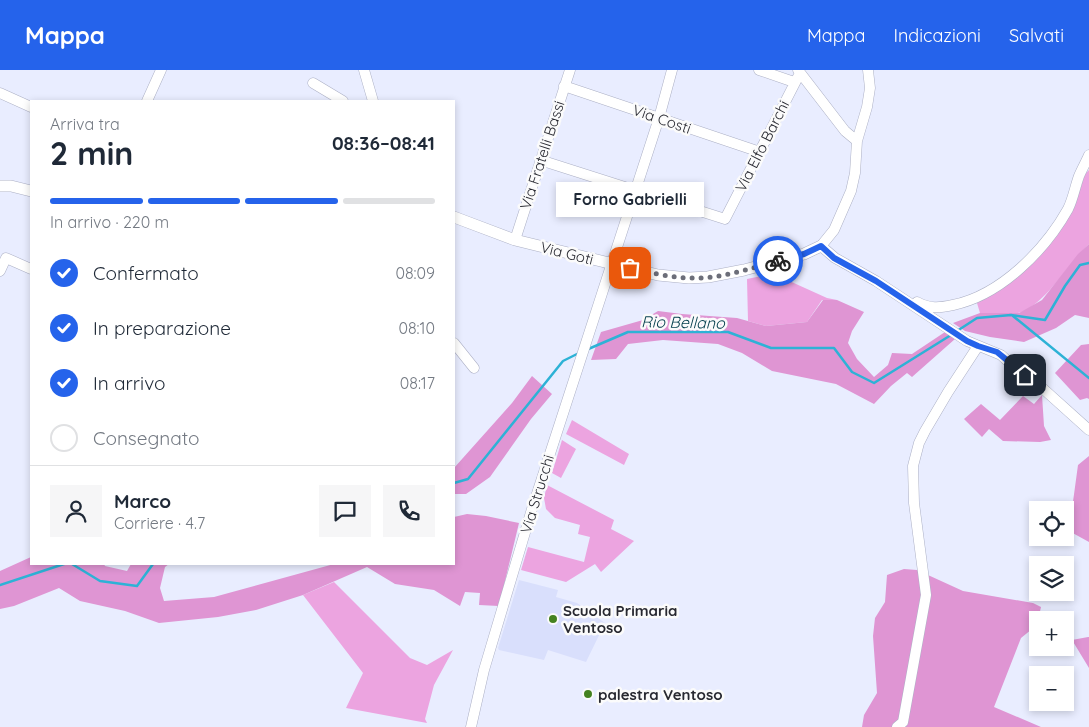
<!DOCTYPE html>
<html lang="it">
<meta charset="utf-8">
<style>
:root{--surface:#fff;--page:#f6f6f7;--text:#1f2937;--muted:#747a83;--line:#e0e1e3;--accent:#2563eb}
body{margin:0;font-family:Quicksand,sans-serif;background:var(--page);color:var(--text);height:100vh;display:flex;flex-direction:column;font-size:19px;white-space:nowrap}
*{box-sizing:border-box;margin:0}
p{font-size:16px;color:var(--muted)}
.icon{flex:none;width:28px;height:28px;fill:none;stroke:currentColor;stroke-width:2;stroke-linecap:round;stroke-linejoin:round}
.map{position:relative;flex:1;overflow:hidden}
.details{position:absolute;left:30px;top:30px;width:425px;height:465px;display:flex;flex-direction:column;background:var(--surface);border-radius:0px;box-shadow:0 2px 8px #0003}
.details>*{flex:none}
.controls{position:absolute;left:1029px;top:431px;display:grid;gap:10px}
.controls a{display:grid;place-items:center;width:45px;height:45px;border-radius:0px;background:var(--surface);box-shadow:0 2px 8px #0003;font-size:25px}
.pin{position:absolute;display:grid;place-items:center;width:42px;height:42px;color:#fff;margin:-21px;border-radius:10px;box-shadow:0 2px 8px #0006}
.courier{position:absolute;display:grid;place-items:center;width:50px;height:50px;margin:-25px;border:4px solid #2563eb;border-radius:50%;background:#fff;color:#222;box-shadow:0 1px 6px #0007}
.bubble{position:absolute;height:35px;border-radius:0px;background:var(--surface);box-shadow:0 2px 8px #0003;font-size:16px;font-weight:800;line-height:35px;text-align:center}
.headline em{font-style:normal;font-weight:800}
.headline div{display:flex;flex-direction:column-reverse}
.headline{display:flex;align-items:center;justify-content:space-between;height:85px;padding:0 20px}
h1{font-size:32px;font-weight:800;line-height:38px}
.bar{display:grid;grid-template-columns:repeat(4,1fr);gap:8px 5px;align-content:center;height:60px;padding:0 20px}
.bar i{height:6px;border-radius:4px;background:var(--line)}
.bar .on{background:var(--accent)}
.bar p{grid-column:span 4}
.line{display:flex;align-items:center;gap:12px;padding:0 20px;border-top:1px solid var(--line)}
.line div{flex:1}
.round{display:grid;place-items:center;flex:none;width:52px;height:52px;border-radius:0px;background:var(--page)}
ol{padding:0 20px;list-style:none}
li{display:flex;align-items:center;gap:15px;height:55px}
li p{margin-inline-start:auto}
li .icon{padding:5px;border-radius:50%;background:var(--accent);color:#fff;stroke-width:4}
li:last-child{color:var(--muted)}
li i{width:28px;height:28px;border:2px solid var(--line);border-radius:50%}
header{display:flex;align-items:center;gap:30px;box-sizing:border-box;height:70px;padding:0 25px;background:var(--accent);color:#fff}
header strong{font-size:24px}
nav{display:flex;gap:28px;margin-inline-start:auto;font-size:18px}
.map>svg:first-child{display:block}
.built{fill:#d9dffc}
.green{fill:#eca4e0}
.forest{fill:#df95d3}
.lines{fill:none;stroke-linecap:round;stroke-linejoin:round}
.stream{stroke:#2db2d6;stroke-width:2.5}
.minor-casing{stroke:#acb0c5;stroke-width:11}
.tertiary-casing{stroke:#acb0c5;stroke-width:12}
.minor{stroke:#fff;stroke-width:10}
.tertiary{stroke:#fff;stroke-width:11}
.done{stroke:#6c6e79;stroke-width:5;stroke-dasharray:0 9}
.route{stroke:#2563eb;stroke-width:6}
.poi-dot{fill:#448220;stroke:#fbfbfb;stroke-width:2}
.labels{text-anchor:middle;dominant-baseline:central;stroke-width:5;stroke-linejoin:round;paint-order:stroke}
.street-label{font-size:15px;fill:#282931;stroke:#fbfbfb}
.poi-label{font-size:15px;font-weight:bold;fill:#282931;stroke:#fbfbfb;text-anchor:start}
.water-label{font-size:16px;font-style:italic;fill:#013c4b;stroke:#fbfbfb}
</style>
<header>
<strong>Mappa</strong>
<nav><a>Mappa</a><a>Indicazioni</a><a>Salvati</a></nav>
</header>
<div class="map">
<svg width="1089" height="657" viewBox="0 0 1089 657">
<rect width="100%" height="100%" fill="#e9edff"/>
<!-- built -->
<path class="built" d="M519,510L558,520L556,527L577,533L605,553L586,592L548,580L544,590L499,580L498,578Z"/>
<!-- green -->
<path class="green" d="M1089,100V174C1069,192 1044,237 1018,243C1007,245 992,243 980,243L977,233L1006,215L1074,138L1085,104Z
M786,201L785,209L827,228L837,230H822L807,252L766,256L748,251L747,209Z
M572,350L629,384L624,395L566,364Z
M562,370L576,379L561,408L552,403Z
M547,415L614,450L611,459L634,471L601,502L595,494L566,512L521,500L528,477L584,492L590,467L578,464L580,455L555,448L546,439L544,428Z
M334,512L410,588L427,595L453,580L434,615L425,649L427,653L346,638L363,603L303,525Z"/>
<!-- forest -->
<path class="forest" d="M1089,174V248L1075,245L1056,258L1024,272L990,267L965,261L953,253L980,243H1019L1042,230L1078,184Z
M823,230H837L864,242L852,261L848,273L857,289L874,307L888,295L892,283L912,284L945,262L955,269L912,307L907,303L891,316L874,334L836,314L772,301L742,283L718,274L663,270L628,274L616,289L591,290L601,262L643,250L658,241L682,244L737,248L766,256L807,252Z
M1089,274V329L1087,328L1080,330L1055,303L1081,275Z
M532,306L552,324L531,349L490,407L466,424H454V398L512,333Z
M1042,325L1044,356L1051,370L1040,372L1003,371L989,359L982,367L964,349L981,334L1000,350L1023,326L1034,334Z
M1089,386V472L1069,461L1078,395Z
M467,444L486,446L519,453L499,536L479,535L480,523L465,522L460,536L434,520L395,514L367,497L303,525L256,540L218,547L159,553L125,541L80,531L59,518L14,536L0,539V501L31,487V494H104L105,496L127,501L131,494H169L165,497L160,518L164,531L214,527L334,494H454V447Z
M904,499L917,500L963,521L1033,533L1041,537L1037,555L1021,568L994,637L1041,657H862L864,645L877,623L873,566L875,548L885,532L887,505Z
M1088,567H1089V598L1072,570Z"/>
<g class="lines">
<!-- stream -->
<path class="stream" d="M1013,246L1089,308
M957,261L977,248L1011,245L1045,250L1065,216L1080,195L1089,193
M586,280L628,262H728L771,278H834L852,302L874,313L951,265
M454,413L468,409L563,291L579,283
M72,494L100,511L137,516L153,494
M0,515L64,494"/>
<!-- minor casing -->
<g class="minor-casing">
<path id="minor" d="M364,0L373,31
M759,0L794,12
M798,0L845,61L857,71
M868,0L870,18L867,37L857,71L855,103L851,121L834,160L821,176L835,188L876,211L967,271L1001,285L1012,295L1039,315L1089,360
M313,13L343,31
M564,16L760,82
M0,23L31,37
M147,31L161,0
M540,90L725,149L800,3
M515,170L570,0
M0,201L6,188L31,199
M917,232C930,239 939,238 953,235C1001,225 1045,180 1068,139C1073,129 1075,117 1079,106C1082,99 1086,92 1089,85
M454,273L474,298
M471,657L484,600L532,439L659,48L672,0
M897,657L903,652L926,525L914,433L913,396L919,373L925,361L948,322L978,276"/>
</g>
<!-- tertiary casing -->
<g class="tertiary-casing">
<path id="tertiary" d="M0,116H11L31,121
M454,147L515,170L658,205L689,208L708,207L744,200L804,184L821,176"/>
</g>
<!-- minor -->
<use href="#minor" class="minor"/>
<!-- tertiary -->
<use href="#tertiary" class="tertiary"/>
</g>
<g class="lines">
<!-- done -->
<path class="done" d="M630,198C652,203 676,209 699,208C726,207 752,198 778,191"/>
<!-- route -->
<path class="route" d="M778,191L804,184L821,176L834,188L876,211L967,271L978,276L997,282L1025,305"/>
</g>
<!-- markers -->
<g class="poi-dot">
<circle cx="553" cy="549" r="5"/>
<circle cx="588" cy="624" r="5"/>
</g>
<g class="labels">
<!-- street labels -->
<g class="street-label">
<text transform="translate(662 49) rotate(19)">Via Costi</text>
<text transform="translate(762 76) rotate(-63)">Via Elfo Barchi</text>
<text transform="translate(542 85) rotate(-72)">Via Fratelli Bassi</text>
<text transform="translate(567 183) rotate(14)">Via Goti</text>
<text transform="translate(537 424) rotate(-73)">Via Strucchi</text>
</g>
<!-- poi labels -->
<g class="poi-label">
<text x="563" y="540">Scuola Primaria<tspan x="563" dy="17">Ventoso</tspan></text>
<text x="598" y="624">palestra Ventoso</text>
</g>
<!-- water labels -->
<g class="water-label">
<text transform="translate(683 252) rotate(1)">Rio Bellano</text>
</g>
</g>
</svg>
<div class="controls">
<a><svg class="icon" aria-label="locate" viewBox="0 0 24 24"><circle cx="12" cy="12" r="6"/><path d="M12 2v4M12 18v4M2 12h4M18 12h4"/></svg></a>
<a><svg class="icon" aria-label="layers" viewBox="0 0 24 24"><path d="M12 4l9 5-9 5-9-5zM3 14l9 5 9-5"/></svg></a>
<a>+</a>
<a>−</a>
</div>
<div class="pin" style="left:630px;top:198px;background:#ea580c"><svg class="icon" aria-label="bag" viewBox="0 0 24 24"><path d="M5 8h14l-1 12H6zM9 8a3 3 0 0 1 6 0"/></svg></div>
<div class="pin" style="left:1025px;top:305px;background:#1f2937"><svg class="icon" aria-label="home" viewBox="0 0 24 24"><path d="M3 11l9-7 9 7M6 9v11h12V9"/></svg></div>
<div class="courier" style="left:778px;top:191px"><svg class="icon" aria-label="bike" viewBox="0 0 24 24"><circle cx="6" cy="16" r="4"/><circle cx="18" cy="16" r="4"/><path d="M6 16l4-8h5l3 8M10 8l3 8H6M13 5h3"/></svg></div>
<div class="bubble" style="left:556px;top:112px;width:148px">Forno Gabrielli</div>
<section class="details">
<div class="headline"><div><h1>2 min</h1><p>Arriva tra</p></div><em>08:36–08:41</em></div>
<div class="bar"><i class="on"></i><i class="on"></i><i class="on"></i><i></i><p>In arrivo · 220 m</p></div>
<ol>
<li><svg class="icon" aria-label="check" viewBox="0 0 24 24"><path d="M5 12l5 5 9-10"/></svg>Confermato<p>08:09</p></li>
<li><svg class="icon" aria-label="check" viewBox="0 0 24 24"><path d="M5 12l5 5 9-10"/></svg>In preparazione<p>08:10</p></li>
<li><svg class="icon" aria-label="check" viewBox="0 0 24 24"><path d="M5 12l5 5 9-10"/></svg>In arrivo<p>08:17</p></li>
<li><i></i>Consegnato</li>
</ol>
<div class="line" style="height:90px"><a class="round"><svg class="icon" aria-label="person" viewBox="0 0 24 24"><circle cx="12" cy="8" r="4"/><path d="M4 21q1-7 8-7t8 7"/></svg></a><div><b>Marco</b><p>Corriere · 4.7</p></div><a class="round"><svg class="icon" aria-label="chat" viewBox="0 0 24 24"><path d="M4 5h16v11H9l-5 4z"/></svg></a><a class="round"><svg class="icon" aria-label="phone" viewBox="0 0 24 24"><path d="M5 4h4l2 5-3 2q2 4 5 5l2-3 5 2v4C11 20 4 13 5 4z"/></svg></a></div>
</section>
</div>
